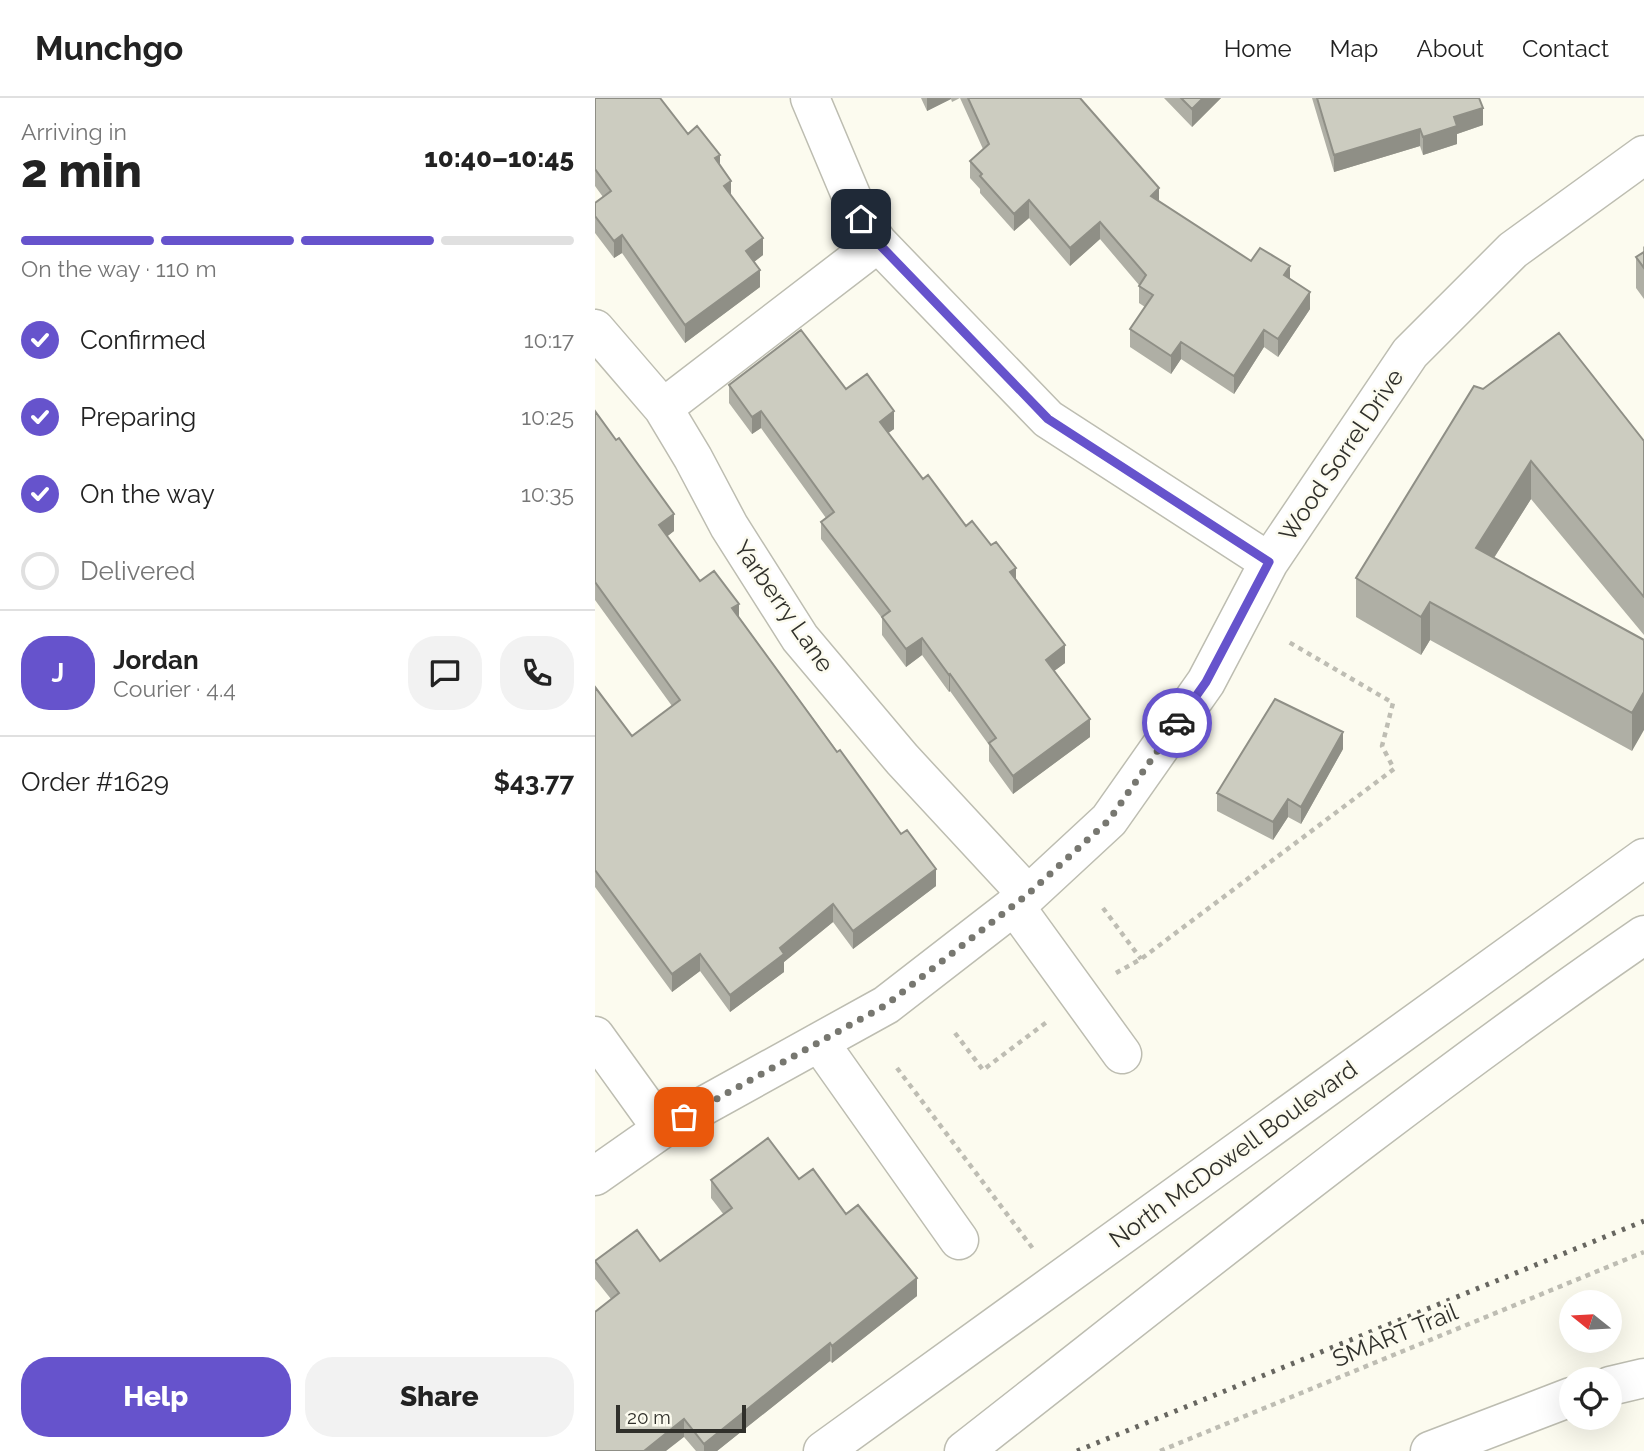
<!DOCTYPE html>
<meta charset="utf-8">
<style>
:root{--surface:#fff;--page:#f2f2f2;--text:#222;--muted:#767676;--line:#e0e0e0;--accent:#6653cc}
body{margin:0;font-family:Raleway,sans-serif;background:var(--page);color:var(--text);height:100vh;display:flex;flex-direction:column;font-size:26px;white-space:nowrap}
*{box-sizing:border-box;margin:0}
p{font-size:23px;color:var(--muted)}
.icon{flex:none;width:38px;height:38px;fill:none;stroke:currentColor;stroke-width:2;stroke-linecap:round;stroke-linejoin:round}
.map{position:relative;flex:1;overflow:hidden}
.details{display:flex;flex-direction:column;background:var(--surface);width:595px}
.details>*{flex:none}
.needle{width:46px;rotate:288deg}
.controls{position:absolute;left:964px;top:1192px;display:grid;gap:14px}
.controls a{display:grid;place-items:center;width:63px;height:63px;border-radius:50%;background:var(--surface);box-shadow:0 7px 28px #0002;font-size:35px}
.scale{position:absolute;left:21px;bottom:18px;width:130px;box-sizing:border-box;padding-left:7px;border:4px solid #30302b;border-top:0;font-size:19px;line-height:24px;white-space:nowrap;color:#30302b;-webkit-text-stroke:5px #fcfbef;paint-order:stroke}
.pin{position:absolute;display:grid;place-items:center;width:60px;height:60px;color:#fff;margin:-30px;border-radius:14px;box-shadow:0 4px 10px #0006}
.courier{position:absolute;display:grid;place-items:center;width:70px;height:70px;margin:-35px;border:5px solid #6653cc;border-radius:50%;background:#fff;color:#222;box-shadow:0 2px 9px #0007}
.overview em{font-style:normal;font-weight:800}
.overview div{display:flex;flex-direction:column-reverse}
.overview{display:flex;align-items:center;justify-content:space-between;height:119px;padding:0 21px}
h1{font-size:46px;font-weight:800;line-height:52px}
.bar{display:grid;grid-template-columns:repeat(4,1fr);gap:10px 7px;align-content:center;height:84px;padding:0 21px}
.bar i{height:9px;border-radius:5px;background:var(--line)}
.bar .on{background:var(--accent)}
.bar p{grid-column:span 4}
.line{display:flex;align-items:center;gap:18px;padding:0 21px;border-top:2px solid var(--line)}
.line div{flex:1}
.round{display:grid;place-items:center;flex:none;width:74px;height:74px;border-radius:28px;background:var(--page)}
ol{padding:0 21px;list-style:none}
li{display:flex;align-items:center;gap:21px;height:77px}
li p{margin-inline-start:auto}
li .icon{padding:7px;border-radius:50%;background:var(--accent);color:#fff;stroke-width:4}
li:last-child{color:var(--muted)}
li i{width:38px;height:38px;border:4px solid var(--line);border-radius:50%}
.button{display:flex;gap:14px;margin-top:auto;padding:14px 21px}
.button a{flex:1;height:80px;border-radius:28px;background:var(--accent);color:#fff;font-size:28px;font-weight:800;line-height:80px;text-align:center}
.button a+a{background:var(--page);color:var(--text)}
header{display:flex;align-items:center;gap:42px;box-sizing:border-box;height:98px;padding:0 35px;background:var(--surface);border-bottom:2px solid var(--line)}
header strong{font-size:33px}
nav{display:flex;gap:38px;margin-inline-start:auto;font-size:24px}
main{display:flex;flex:1;min-height:0}
.map>svg:first-child{display:block}
.lines{fill:none;stroke-linecap:round;stroke-linejoin:round}
.minor-casing{stroke:#bdbdb1;stroke-width:41}
.major-casing{stroke:#bdbdb1;stroke-width:41}
.path{stroke:#bebdb3;stroke-width:4.5;stroke-dasharray:5 5;stroke-linecap:butt}
.minor{stroke:#fff;stroke-width:38}
.major{stroke:#fff;stroke-width:38}
.rail{stroke:#676660;stroke-width:5;stroke-dasharray:3.5 7;stroke-linecap:butt}
.wall{fill:#afafa5}
.shaded-wall{fill:#8f8f86}
.building{fill:#ccccc0;stroke:#8f8f86;stroke-width:2}
.done{stroke:#777770;stroke-width:7;stroke-dasharray:0 12.6}
.route{stroke:#6653cc;stroke-width:9}
.labels{text-anchor:middle;dominant-baseline:central;stroke-width:5;stroke-linejoin:round;paint-order:stroke}
.street-label{font-size:24px;fill:#30302b;stroke:#fcfbef}
</style>
<header>
<strong>Munchgo</strong>
<nav><a>Home</a><a>Map</a><a>About</a><a>Contact</a></nav>
</header>
<main>
<section class="details">
<div class="overview"><div><h1>2 min</h1><p>Arriving in</p></div><em>10:40–10:45</em></div>
<div class="bar"><i class="on"></i><i class="on"></i><i class="on"></i><i></i><p>On the way · 110 m</p></div>
<ol>
<li><svg class="icon" aria-label="check" viewBox="0 0 24 24"><path d="M5 12l5 5 9-10"/></svg>Confirmed<p>10:17</p></li>
<li><svg class="icon" aria-label="check" viewBox="0 0 24 24"><path d="M5 12l5 5 9-10"/></svg>Preparing<p>10:25</p></li>
<li><svg class="icon" aria-label="check" viewBox="0 0 24 24"><path d="M5 12l5 5 9-10"/></svg>On the way<p>10:35</p></li>
<li><i></i>Delivered</li>
</ol>
<div class="line" style="height:126px"><b class="round" style="background:var(--accent);color:#fff">J</b><div><b>Jordan</b><p>Courier · 4.4</p></div><a class="round"><svg class="icon" aria-label="chat" viewBox="0 0 24 24"><path d="M4 5h16v11H9l-5 4z"/></svg></a><a class="round"><svg class="icon" aria-label="phone" viewBox="0 0 24 24"><path d="M5 4h4l2 5-3 2q2 4 5 5l2-3 5 2v4C11 20 4 13 5 4z"/></svg></a></div>
<div class="line" style="height:91px"><div>Order #1629</div><b>$43.77</b></div>
<div class="button"><a>Help</a><a>Share</a></div>
</section>
<div class="map">
<svg width="1049" height="1353" viewBox="0 0 1049 1353">
<rect width="100%" height="100%" fill="#fcfbef"/>
<g class="lines">
<!-- minor casing -->
<g class="minor-casing">
<path id="minor" d="M215,0L266,121L283,145L453,321L674,464
M0,231L68,310L98,360L134,428L205,540L307,661L433,797
M68,310L283,145
M419,807L527,956
M0,938L67,1031
M224,944L364,1142
M0,1078L67,1031L291,907L433,797L514,722L611,584L674,464L815,255L918,152L1049,57
M1015,1288L1049,1280
M835,1353L976,1299"/>
</g>
<!-- major casing -->
<g class="major-casing">
<path id="major" d="M228,1353L1049,760
M369,1353C593,1178 815,998 1049,837"/>
</g>
<!-- path -->
<path class="path" d="M508,810L546,861
M521,875L546,861L799,671L787,648L798,605L692,543
M360,935L388,972L453,923
M302,970L439,1152
M565,1353L1049,1154"/>
<!-- minor -->
<use href="#minor" class="minor"/>
<!-- major -->
<use href="#major" class="major"/>
<!-- rail -->
<path class="rail" d="M482,1353L1049,1123"/>
</g>
<!-- wall -->
<path class="wall" d="M0,0L93,36L125,67L136,97L168,157L159,164L165,189L90,245L27,155L19,160L0,135V105L8,99L0,88Z
M326,0H485L564,104L656,163L695,181L715,211L683,259L669,249L639,296L586,261L576,276L535,249V231L550,209L544,205V187L505,141L475,168L434,120L419,133L385,95V91L375,80V63L388,51L365,0L357,4L356,1L332,13Z
M569,0H626L597,29Z
M717,0H884L888,27L862,36V46L828,57L825,48L739,74Z
M1049,148V201L1041,190V159L1048,154V149Z
M134,287L251,291L299,331L293,335L328,381L421,481L470,565L459,573L495,639L418,696L394,663V647L355,593L354,594L327,557L311,569L287,537V520L226,441V424L231,420L166,330L157,336L134,305Z
M879,288L1049,343V537L936,401L899,460L1049,542L1037,653L835,542L826,557L761,519V480Z
M0,313L79,433L72,438L105,483L144,519L341,788L258,851L238,824L189,864V874L135,914L105,873L77,894L0,789V589L37,638L77,608L0,502Z
M748,651L706,726L693,719L678,742L622,713V695Z
M204,1081L251,1116L322,1198L237,1265L235,1263L122,1353H101L89,1339L16,1201L0,1181V1163H65L129,1117L116,1100V1082Z"/>
<!-- shaded-wall -->
<path class="shaded-wall" d="M332,0H356V1L332,13Z
M608,0H626L597,29V11Z
M888,10V27L862,36V46L828,57V39L859,19Z
M825,31V48L739,74V57Z
M125,57V75L120,60Z
M136,83V100L129,88Z
M564,90V107L556,98Z
M434,102V120L419,133V116Z
M505,124V141L475,168V150Z
M27,137V155L19,160V143Z
M168,140V157L151,170V153Z
M695,168V186L689,177Z
M165,172V189L90,245V227Z
M715,194V211L683,259V241Z
M669,232V249L639,296V278Z
M586,244V261L576,276V258Z
M166,313V330L157,336V319Z
M299,313V331L285,341V324Z
M936,363V401L881,488V450Z
M79,416V433L64,445V427Z
M421,470V487L415,474Z
M835,504V542L826,557V519Z
M144,506V523L137,510Z
M327,540V557L311,569V551Z
M470,547V565L451,579V562Z
M355,576V593L354,594V577Z
M1049,594V632L1037,653V615Z
M495,621V639L418,696V678Z
M748,634V651L706,726V709Z
M693,701V719L678,742V724Z
M341,771V788L258,851V833Z
M238,806V824L189,864V874L135,914V897L185,850Z
M105,856V873L77,894V876Z
M322,1180V1198L237,1265V1248Z
M235,1245V1263L122,1353H109V1346Z
M89,1321V1339L71,1353H49Z"/>
<!-- building -->
<path class="building" d="M0,0H65L93,36L102,28L125,57L120,60L136,83L129,88L168,140L151,153L165,172L90,227L27,137L19,143L0,118V105L16,93L0,71Z
M373,0H485L564,90L556,98L656,163L665,150L695,168L689,177L715,194L683,241L669,232L639,278L586,244L576,258L535,231L558,197L544,188L551,177L505,124L475,150L434,102L419,116L385,78L387,76L375,63L394,46Z
M586,0H608L597,11Z
M722,0H884L888,10L859,19L862,28L828,39L825,31L739,57Z
M1049,154V170L1041,159Z
M206,232L251,291L272,276L299,313L285,324L328,381L333,377L371,428L377,423L396,447L401,444L421,470L415,474L470,547L451,562L495,621L418,678L394,645L401,640L355,576L354,577L327,540L311,551L287,519L295,513L226,424L239,414L166,313L157,319L134,287Z
M964,235L1049,343V499L936,363L881,450L1049,542V594L1037,615L835,504L826,519L761,480L879,288L888,291Z
M0,313L21,342L24,340L79,416L64,427L105,483L119,473L144,506L137,510L242,654L245,652L306,736L312,732L341,771L258,833L238,806L185,850L189,856L135,897L105,856L77,876L0,772V589L37,638L85,602L0,484Z
M680,601L748,634L706,709L693,701L678,724L622,695Z
M173,1040L204,1081L218,1071L251,1116L263,1107L322,1180L237,1248L235,1245L109,1346L89,1321L49,1353H0V1214L24,1195L0,1163L42,1132L65,1163L137,1110L116,1082Z"/>
<g class="lines">
<!-- done -->
<path class="done" d="M89,1019L291,907L433,796L514,722L582,625"/>
<!-- route -->
<path class="route" d="M266,121L283,145L453,321L674,464L611,584L582,625"/>
</g>
<g class="labels">
<!-- street labels -->
<g class="street-label">
<text transform="translate(746 357) rotate(-56)">Wood Sorrel Drive</text>
<text transform="translate(189 508) rotate(55)">Yarberry Lane</text>
<text transform="translate(638 1056) rotate(-36)">North McDowell Boulevard</text>
<text transform="translate(800 1237) rotate(-22)">SMART Trail</text>
</g>
</g>
</svg>
<div class="controls">
<a><svg class="needle" viewBox="-14 -14 28 28"><path d="M0-13l5 13h-10z" fill="#e53935"/><path d="M0 13l5-13h-10z" fill="#767676"/></svg></a>
<a><svg class="icon" aria-label="locate" viewBox="0 0 24 24"><circle cx="12" cy="12" r="6"/><path d="M12 2v4M12 18v4M2 12h4M18 12h4"/></svg></a>
</div>
<div class="scale">20 m</div>
<div class="pin" style="left:89px;top:1019px;background:#ea580c"><svg class="icon" aria-label="bag" viewBox="0 0 24 24"><path d="M5 8h14l-1 12H6zM9 8a3 3 0 0 1 6 0"/></svg></div>
<div class="pin" style="left:266px;top:121px;background:#1f2937"><svg class="icon" aria-label="home" viewBox="0 0 24 24"><path d="M3 11l9-7 9 7M6 9v11h12V9"/></svg></div>
<div class="courier" style="left:582px;top:625px"><svg class="icon" aria-label="car" viewBox="0 0 24 24"><path d="M5 17H2v-5l4-1 3-4h7l3 4 3 1v5h-3M9 17h6M6 11h13"/><circle cx="7" cy="17" r="2"/><circle cx="17" cy="17" r="2"/></svg></div>
</div>
</main>
